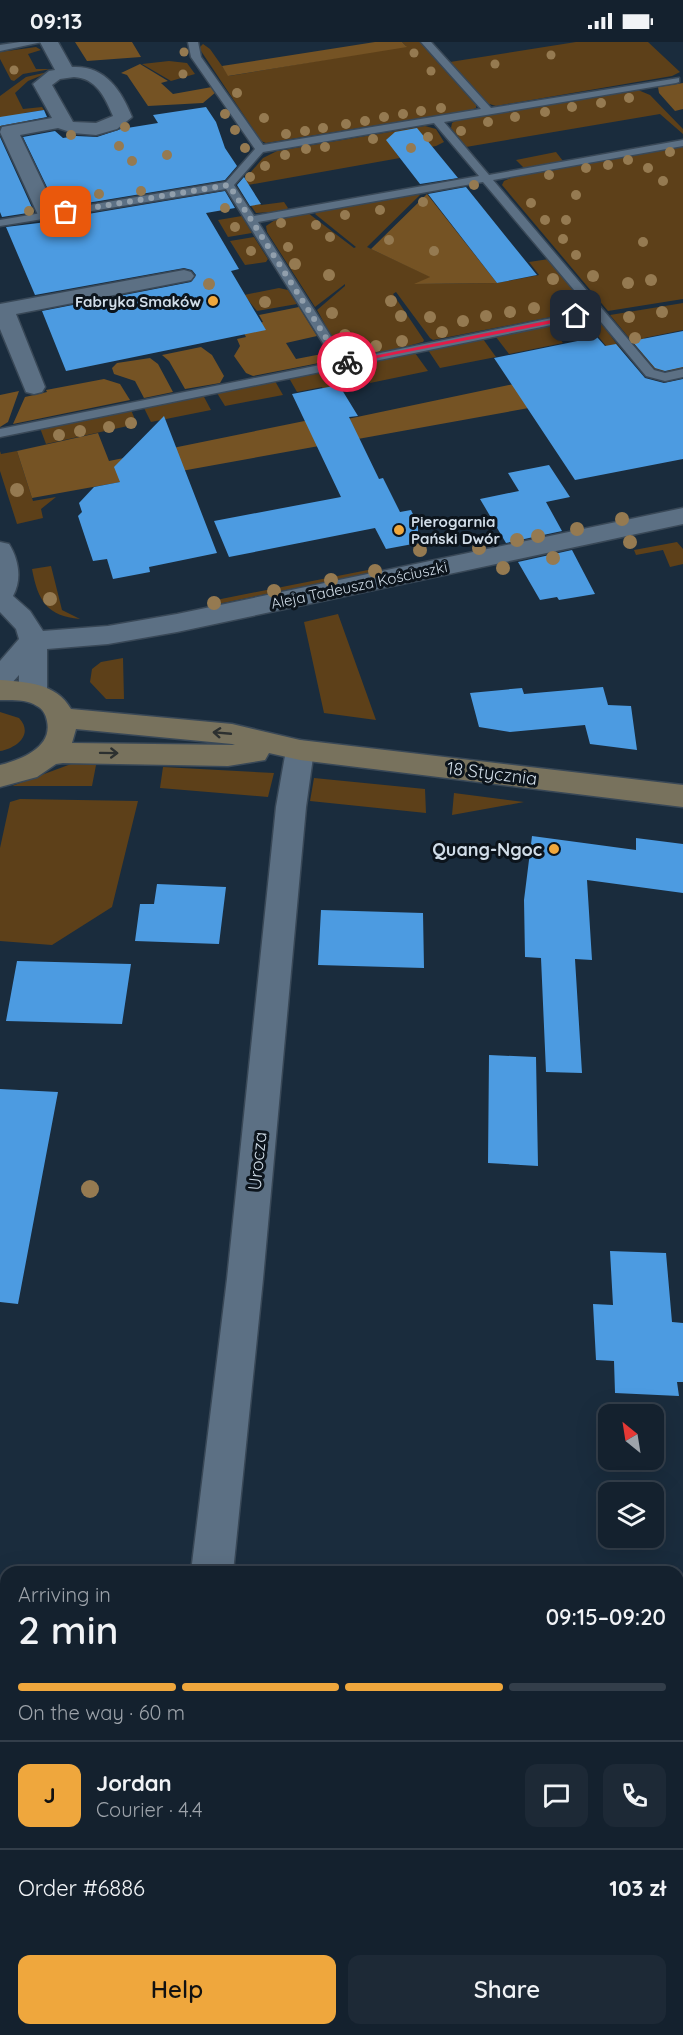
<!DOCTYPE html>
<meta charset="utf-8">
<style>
:root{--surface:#14212e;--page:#1d2936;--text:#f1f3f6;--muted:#9da3aa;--line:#333e4a;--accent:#efa73d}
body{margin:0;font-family:Quicksand,sans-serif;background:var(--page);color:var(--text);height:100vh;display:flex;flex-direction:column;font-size:22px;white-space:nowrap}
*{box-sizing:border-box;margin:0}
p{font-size:20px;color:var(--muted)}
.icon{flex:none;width:33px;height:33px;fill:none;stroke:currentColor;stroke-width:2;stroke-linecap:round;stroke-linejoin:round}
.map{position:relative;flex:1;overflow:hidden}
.side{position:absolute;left:0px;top:1524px;width:684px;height:470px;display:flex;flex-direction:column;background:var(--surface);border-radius:18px 18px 0 0;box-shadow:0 6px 24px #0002,0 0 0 2px var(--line)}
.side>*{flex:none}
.needle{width:39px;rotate:330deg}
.fabs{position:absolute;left:598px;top:1362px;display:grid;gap:12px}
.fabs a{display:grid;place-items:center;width:66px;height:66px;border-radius:12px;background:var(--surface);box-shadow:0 6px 24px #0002,0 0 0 2px var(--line);font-size:30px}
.pin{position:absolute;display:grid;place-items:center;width:51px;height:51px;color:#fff;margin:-26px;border-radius:12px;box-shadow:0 3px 9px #0006}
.courier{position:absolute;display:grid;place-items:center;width:60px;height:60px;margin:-30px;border:4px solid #e11d48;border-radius:50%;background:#fff;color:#222;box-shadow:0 2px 8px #0007}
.overview em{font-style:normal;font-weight:600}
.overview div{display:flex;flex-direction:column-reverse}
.overview{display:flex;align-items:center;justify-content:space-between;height:102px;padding:0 18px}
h1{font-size:39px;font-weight:600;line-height:45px}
.bar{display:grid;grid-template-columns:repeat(4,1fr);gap:9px 6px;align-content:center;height:72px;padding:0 18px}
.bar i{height:8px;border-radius:4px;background:var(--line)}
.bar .on{background:var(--accent)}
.bar p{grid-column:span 4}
.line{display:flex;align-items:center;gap:15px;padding:0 18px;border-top:2px solid var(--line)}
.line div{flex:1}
.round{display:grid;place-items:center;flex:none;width:63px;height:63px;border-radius:12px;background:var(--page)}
.action{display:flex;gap:12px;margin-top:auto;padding:12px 18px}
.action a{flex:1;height:69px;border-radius:12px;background:var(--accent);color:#111;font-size:24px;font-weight:600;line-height:69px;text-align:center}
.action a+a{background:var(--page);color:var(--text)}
.status{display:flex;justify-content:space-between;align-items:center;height:42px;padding:0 30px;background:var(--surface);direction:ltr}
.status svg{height:16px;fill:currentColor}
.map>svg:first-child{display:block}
.green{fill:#5d4019}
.forest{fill:#755324}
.building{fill:#4c9be1}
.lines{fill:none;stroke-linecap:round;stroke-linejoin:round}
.lane-casing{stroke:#394857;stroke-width:3}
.street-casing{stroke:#394857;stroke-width:3}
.secondary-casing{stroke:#394857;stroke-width:3}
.lane{fill:#5c7084;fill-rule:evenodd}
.street{fill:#5c7084;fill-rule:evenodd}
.secondary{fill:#78725d;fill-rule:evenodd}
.tree{fill:#957a51}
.oneway{stroke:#2c3030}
.route{fill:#e11d48}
.done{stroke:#919fac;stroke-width:6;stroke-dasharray:0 10.8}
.poi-dot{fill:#efa73d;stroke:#0c141c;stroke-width:2}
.labels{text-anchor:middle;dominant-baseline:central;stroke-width:6;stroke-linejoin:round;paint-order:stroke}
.far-poi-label{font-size:15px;font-weight:bold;fill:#d1dde8;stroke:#0c141c;text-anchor:end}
.far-street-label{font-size:15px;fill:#d1dde8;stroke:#0c141c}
.street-label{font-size:18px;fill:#d1dde8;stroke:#0c141c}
.poi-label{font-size:18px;font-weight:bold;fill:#d1dde8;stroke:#0c141c;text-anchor:end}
</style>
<div class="status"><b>09:13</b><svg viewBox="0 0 49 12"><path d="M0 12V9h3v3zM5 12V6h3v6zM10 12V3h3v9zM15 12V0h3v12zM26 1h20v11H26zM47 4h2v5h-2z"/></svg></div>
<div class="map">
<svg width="683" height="1993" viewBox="0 0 683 1993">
<rect width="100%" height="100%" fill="#1a2c3d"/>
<!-- green -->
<path class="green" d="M402,0H420L476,63V66L471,68L266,101L261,99L199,6L203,2L210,7L229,34L406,4Z
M576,0H648L680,30L672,34L496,64L486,61L450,20Z
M36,5L41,8L28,12L36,27H51L23,32L14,39L11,38L0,17V10Z
M169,19L187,21L195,32L171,39L142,22Z
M52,29L28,39L15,51L23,67L42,65L44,68L24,71L28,80L0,85V54L26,35Z
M638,48L650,53L683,87V92L660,72L466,105L451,86L452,81L457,78Z
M425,84L436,87L444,100L436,104L396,111L400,116L248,143L261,163L284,160L288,166L285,169L256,171L238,145L263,116L277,109Z
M683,104V257L608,269L502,143L504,139L513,135Z
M556,110L563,119L524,126L516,118Z
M415,152L420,153L367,205L431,235L416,242L497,241L539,233L529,220L549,217L581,256L580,259L551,275L433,298L430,296L396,250L393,252L424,298L423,300C405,304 358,320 343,308C333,300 324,280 317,268L345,244V242L315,265L267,190L266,184L275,178L308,171L354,206L356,205L315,172L317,170Z
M242,174L252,191L228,195L218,178Z
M254,195L268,217L266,220L245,223L230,199Z
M279,246L288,248L297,262L257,269L244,253Z
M683,261V288L644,296L665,321L683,318V327L663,329L655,327L610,273Z
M588,277L601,281L628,317L618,319L598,294L574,299L560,282Z
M550,284L563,301L509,312L496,295Z
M483,297L496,315L440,326L428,308Z
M415,311L428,329L370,341L358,323Z
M347,325L358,343L325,350L322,345L297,350L289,336Z
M275,339L283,353L225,364L217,351Z
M203,353L211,368L151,380L144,366Z
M131,368L137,382L46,402L40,386Z
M0,409L1,412L17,409L33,459L56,455L41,467L43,476L17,482L0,429Z
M677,500L683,507V522L670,525L663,508L636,513L634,508Z
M51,524L62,568L80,577C47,574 38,559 32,527Z
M378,526L379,529L213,563L211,559Z
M338,572L376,678L324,671L304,580Z
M123,616L124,657H106L90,640L92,627L101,620Z
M0,670L19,676C34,692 17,706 0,709Z
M97,718L92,744H12L71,722Z
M163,725L274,731L268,755L160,746Z
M314,736L425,747L426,771L310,759Z
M454,751L524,760L452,773Z
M20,757L138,759L112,865L52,903L0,899V806L10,760Z"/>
<!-- forest -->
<path class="forest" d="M75,0H132L141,15L87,19Z
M375,0H402L407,5L228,34L222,24Z
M140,22L168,39L161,41L173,52L212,45L216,50L203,61L148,64L127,33L121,31Z
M683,41V67L675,69L659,51L658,45Z
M427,152L497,241L414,242L430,235L371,207Z
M299,265L317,294L286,301L296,317L327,311V316L319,321L253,334L246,331L234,314L240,304L237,297L246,295L241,285L263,280L259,273Z
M201,305L212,313L224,334L220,341L185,347L169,319L162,313Z
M150,316L158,322L173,350L144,356L135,339L114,332L112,326L117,321Z
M618,320L639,346L32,456L17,409L98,391L109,419L334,373L338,379Z
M104,337L120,342L130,358L13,382L25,355L47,350L46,348Z
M19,349L8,380L0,385V353Z"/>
<!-- building -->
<path class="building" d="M206,65L216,80L225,106L237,124L225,138L57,166L23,95L55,89L63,96L76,94L97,95L121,87L158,81L153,73Z
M44,68L47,75L0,84V75Z
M417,86L458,136L420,142L386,98L395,90Z
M0,95L34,170L2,175L0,170Z
M244,135L261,162L250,164L237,143Z
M466,145L507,196L537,233L497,241L428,152Z
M225,149L235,166L206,171L239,227L231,229L266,288L66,329L42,269L191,240L196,233L192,228L184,226L35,253L6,185L55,179L58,177Z
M683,289V325L665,329L655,326L632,299Z
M597,295L605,304L616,302L645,336L664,341L683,337V417L575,438L494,316Z
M339,343L358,374L349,375L379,437L383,436L400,470L411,468L418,483V501L386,507L375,486L229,515L214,479L341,455L292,352Z
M164,374L217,511L149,525L150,530L113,537L107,517L93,519L78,474L82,470L79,461L94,445L120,440L114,425Z
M549,423L570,455L546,460L562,489L506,501L480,457L519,449L508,431Z
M572,508L595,552L559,558L557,555L540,558L518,520Z
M603,645L608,663L631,664L637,708L590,702L585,683L510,690L479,685L470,651L522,646L524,652Z
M532,794L636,808V796L683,802V851L587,838L592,918L575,917L582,1031L546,1030L541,916L525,915L524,858Z
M157,842L226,845L219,902L135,899L140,862H154Z
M321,868L423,871L424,926L318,923Z
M17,919L131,922L122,982L6,979Z
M489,1013L536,1015L538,1124L488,1121Z
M0,1047L58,1050L18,1262L0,1260Z
M610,1209L666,1211L672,1280L683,1281V1340H677L679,1354L615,1351L614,1319L596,1318L593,1262L613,1263Z"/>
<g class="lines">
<!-- lane casing -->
<g class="lane-casing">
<path id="lane" d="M20,0H42L0,9V3Z
M188,0H198L201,15L263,103L481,67L421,0H431L491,66L679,36V40L676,41L444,80L489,133L683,98V104L493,138L654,328L665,331L683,327V335L665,339L646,334L596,274L0,395V387L335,320L226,147L0,184V178L226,140L255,107L191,15ZM434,81L479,134L254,174L234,143L263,110ZM483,140L591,268L346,318L258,180Z"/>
</g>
<!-- street casing -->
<g class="street-casing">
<path id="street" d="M40,0H58L72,25C104,23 121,47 132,75L117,87L96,93L73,91L58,86L20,93L58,173L55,177H41L38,173L0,90L2,85L52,76L33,42L49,29L55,28ZM74,35C96,36 105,55 113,74L96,81L73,80L52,43L60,37Z
M184,228L191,230L194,234L191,238L16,272L45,345L42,350L34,352L26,350L0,287V262Z
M683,466V482L177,590L108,602L47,607V651L43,658L33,661L23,658L19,651V633L10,643L0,645V619L19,597L16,587L0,570V500L9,502C19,518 22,538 13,554L30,569L43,589L108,584L177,572Z
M300,698L310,701L314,708L306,765L263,1237L233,1530H191L227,1237L276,765L286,708L290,701Z
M147,1988H195L194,1993H146Z"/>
</g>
<!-- secondary casing -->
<g class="secondary-casing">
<path id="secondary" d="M0,638C27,640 56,641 71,667L232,682L300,698L683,743V765L300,718L269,711L265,718L228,724L63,721L56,722L37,735L0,745V723C20,718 53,706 47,679C46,673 43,667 37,664C27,657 12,658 0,658ZM76,687L232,702L235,703L72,701Z"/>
</g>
<!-- lane -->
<use href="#lane" class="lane"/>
<!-- street -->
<use href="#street" class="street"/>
<!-- secondary -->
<use href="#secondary" class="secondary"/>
</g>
<!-- trees -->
<g class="tree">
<circle cx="184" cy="10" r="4.5"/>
<circle cx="414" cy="11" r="4.5"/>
<circle cx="551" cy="13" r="4.5"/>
<circle cx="495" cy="22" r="4.5"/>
<circle cx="14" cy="28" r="4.5"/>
<circle cx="431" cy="29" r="4.5"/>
<circle cx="183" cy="32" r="4.5"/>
<circle cx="237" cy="51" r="5"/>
<circle cx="629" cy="56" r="5"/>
<circle cx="601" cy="61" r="5"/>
<circle cx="572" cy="65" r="5"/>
<circle cx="441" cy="66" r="5"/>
<circle cx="421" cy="69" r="5"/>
<circle cx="545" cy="70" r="5"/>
<circle cx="225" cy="72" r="5"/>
<circle cx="403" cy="72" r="5"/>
<circle cx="384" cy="75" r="5"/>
<circle cx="515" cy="75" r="5"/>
<circle cx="264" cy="76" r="5"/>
<circle cx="365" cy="79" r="5"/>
<circle cx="488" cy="80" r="5"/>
<circle cx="346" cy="82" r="5"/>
<circle cx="125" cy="85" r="5"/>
<circle cx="323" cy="86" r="5"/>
<circle cx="235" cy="88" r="5"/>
<circle cx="305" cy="89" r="5"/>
<circle cx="461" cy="89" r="5"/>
<circle cx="286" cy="92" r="5"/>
<circle cx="71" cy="93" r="5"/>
<circle cx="428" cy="95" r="5"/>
<circle cx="373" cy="97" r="5"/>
<circle cx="119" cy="104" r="5"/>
<circle cx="325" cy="105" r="5"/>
<circle cx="245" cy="106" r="5"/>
<circle cx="411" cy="106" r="5"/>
<circle cx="306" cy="107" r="5"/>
<circle cx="670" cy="110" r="5"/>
<circle cx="167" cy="113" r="5"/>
<circle cx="285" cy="113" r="5"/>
<circle cx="628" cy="118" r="5"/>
<circle cx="132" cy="119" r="5"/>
<circle cx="608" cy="123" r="5"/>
<circle cx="265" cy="124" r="5"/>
<circle cx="586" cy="126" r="5"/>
<circle cx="648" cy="126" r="5"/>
<circle cx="549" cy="133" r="5"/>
<circle cx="250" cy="135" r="5"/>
<circle cx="663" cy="139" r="5"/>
<circle cx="474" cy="143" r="5"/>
<circle cx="141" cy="149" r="5"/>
<circle cx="99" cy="152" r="5"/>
<circle cx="576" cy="153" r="5"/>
<circle cx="423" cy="160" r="5"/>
<circle cx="531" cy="161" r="5"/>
<circle cx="70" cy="162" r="5"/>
<circle cx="225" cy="166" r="5"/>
<circle cx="380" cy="168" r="5"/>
<circle cx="29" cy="169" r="5"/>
<circle cx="345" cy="173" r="5"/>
<circle cx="545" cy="178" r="5"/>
<circle cx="566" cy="178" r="5"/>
<circle cx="281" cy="181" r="5"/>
<circle cx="49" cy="182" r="5"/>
<circle cx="316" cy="183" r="5"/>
<circle cx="235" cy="185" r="5"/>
<circle cx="330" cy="195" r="5"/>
<circle cx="563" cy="197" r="5"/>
<circle cx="389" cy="198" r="5"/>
<circle cx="643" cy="200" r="5"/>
<circle cx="288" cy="205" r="5"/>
<circle cx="251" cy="209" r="5"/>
<circle cx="434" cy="209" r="5"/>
<circle cx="576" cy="213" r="5"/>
<circle cx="295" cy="222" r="6"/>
<circle cx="329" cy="233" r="6"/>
<circle cx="593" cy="234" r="6"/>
<circle cx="553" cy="237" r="6"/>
<circle cx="651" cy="238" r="6"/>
<circle cx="628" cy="241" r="6"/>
<circle cx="209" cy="242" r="6"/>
<circle cx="391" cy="259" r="6"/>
<circle cx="265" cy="260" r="6"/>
<circle cx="574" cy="262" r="6"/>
<circle cx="534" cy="266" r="6"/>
<circle cx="510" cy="270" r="6"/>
<circle cx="662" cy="270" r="6"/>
<circle cx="332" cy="271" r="6"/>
<circle cx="401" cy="274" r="6"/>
<circle cx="486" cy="274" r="6"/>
<circle cx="430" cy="275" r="6"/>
<circle cx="629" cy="275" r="6"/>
<circle cx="463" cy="279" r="6"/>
<circle cx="442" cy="290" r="6"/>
<circle cx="345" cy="293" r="6"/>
<circle cx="635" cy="296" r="6"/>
<circle cx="402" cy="299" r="6"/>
<circle cx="376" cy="304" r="6"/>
<circle cx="356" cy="308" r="6"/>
<circle cx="131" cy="381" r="6"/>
<circle cx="109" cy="385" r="6"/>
<circle cx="80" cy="389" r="6"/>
<circle cx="59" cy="393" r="6"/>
<circle cx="17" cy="448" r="7"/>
<circle cx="622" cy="477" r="7"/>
<circle cx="577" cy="487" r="7"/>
<circle cx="538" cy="494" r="7"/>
<circle cx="517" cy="498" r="7"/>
<circle cx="630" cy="500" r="7"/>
<circle cx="479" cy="506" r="7"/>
<circle cx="420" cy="508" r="7"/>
<circle cx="553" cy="516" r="7"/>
<circle cx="503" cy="526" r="7"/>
<circle cx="375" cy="529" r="7"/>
<circle cx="331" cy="538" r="7"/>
<circle cx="274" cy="549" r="7"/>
<circle cx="50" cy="557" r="7"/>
<circle cx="214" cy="561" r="7"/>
<circle cx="90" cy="1147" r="9"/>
</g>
<!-- one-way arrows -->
<defs><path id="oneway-shaft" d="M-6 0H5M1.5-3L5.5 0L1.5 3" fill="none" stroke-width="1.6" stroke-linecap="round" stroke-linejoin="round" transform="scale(1.5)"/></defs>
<g class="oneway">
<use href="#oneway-shaft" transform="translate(222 691) rotate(-175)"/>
<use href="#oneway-shaft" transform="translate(109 711) rotate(1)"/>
</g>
<!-- route -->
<path class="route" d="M576,273L578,276L347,322L344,320Z"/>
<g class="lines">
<!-- done -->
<path class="done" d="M66,170L229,143L342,321L347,320"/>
</g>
<!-- markers -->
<g class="poi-dot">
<circle cx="213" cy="259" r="6"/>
<circle cx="399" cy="488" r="6"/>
<circle cx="554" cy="807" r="6"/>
</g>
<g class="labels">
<!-- far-poi labels -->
<g class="far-poi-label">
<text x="201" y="259">Fabryka Smaków</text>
<text x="411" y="479" text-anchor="start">Pierogarnia<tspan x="411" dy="17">Pański Dwór</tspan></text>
</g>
<!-- far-street labels -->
<g class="far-street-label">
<text transform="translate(359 543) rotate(-12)">Aleja Tadeusza Kościuszki</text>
</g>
<!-- street labels -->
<g class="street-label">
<text transform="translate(492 731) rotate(7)">18 Stycznia</text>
<text transform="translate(257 1119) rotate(-84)">Urocza</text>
</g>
<!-- poi labels -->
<g class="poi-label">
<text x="542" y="807">Quang-Ngoc</text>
</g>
</g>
</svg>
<div class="fabs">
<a><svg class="needle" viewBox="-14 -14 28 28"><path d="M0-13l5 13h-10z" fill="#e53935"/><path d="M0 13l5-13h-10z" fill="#9da3aa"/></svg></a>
<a><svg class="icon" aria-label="layers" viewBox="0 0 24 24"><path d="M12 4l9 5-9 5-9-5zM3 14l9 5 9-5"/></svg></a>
</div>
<div class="pin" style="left:66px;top:170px;background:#ea580c"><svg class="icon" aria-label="bag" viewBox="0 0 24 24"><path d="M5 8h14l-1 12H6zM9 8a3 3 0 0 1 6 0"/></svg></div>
<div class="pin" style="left:576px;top:274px;background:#1f2937"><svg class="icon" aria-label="home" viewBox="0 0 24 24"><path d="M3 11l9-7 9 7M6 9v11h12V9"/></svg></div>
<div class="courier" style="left:347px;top:320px"><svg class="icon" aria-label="bike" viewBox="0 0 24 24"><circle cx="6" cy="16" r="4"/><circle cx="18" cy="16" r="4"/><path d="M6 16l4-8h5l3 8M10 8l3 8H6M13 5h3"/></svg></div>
<section class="side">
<div class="overview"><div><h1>2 min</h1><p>Arriving in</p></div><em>09:15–09:20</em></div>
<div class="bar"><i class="on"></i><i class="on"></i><i class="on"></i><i></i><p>On the way · 60 m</p></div>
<div class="line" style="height:108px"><b class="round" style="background:var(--accent);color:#111">J</b><div><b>Jordan</b><p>Courier · 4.4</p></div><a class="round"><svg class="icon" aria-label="chat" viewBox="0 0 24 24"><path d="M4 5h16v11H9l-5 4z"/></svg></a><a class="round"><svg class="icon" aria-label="phone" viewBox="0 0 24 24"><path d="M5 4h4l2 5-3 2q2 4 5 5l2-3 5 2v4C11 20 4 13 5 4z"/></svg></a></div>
<div class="line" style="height:78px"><div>Order #6886</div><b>103 zł</b></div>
<div class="action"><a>Help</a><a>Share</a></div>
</section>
</div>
